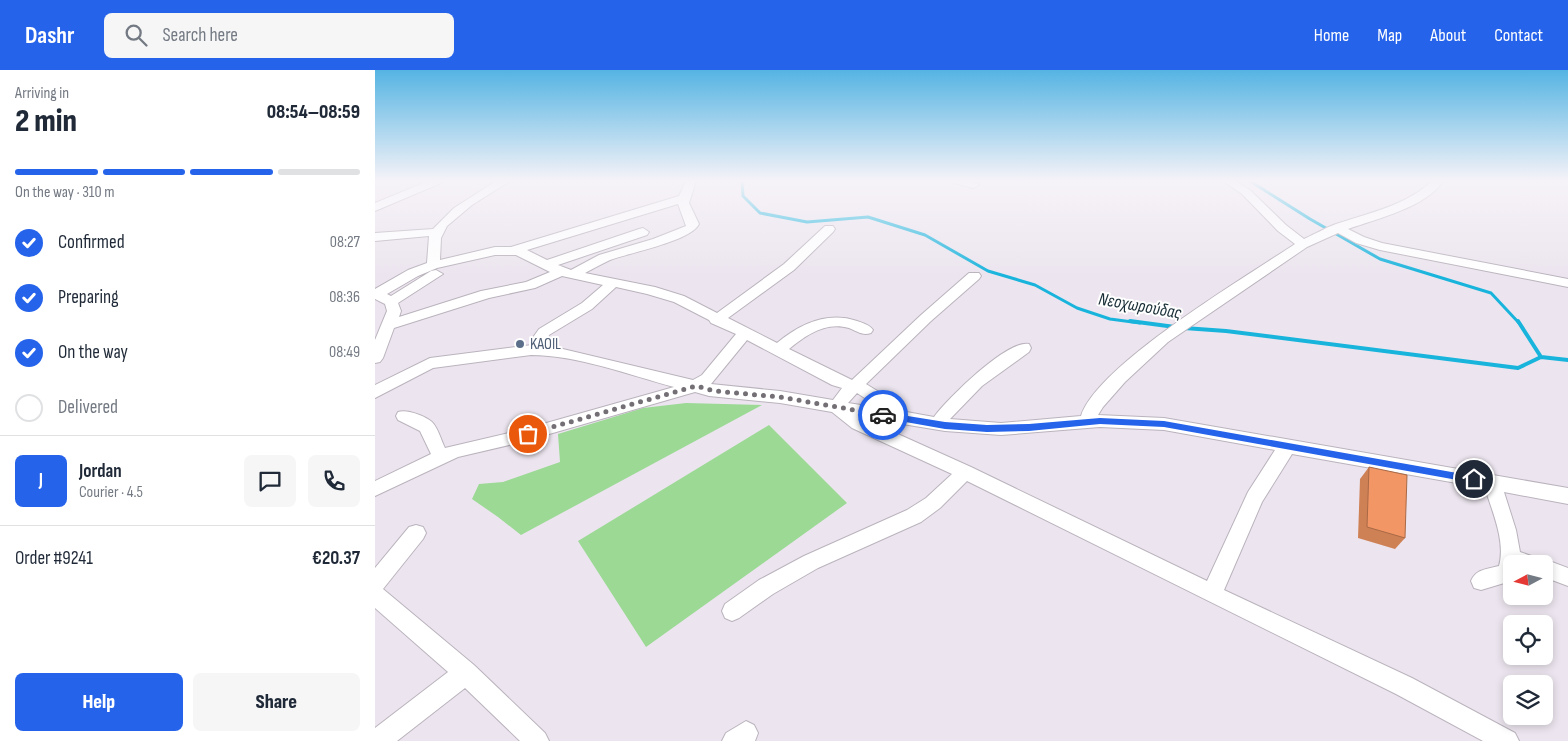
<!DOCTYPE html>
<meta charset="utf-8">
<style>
:root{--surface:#fff;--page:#f6f6f7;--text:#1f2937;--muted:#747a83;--line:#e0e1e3;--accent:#2563eb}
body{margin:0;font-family:"Sofia Sans Condensed",sans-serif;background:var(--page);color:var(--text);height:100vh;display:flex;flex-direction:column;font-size:19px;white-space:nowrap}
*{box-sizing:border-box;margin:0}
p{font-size:16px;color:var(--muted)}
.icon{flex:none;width:28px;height:28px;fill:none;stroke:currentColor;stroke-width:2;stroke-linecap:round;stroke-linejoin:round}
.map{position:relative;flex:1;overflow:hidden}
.panel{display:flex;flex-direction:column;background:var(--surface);width:375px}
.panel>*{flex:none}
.needle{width:32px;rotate:263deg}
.controls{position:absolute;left:1128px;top:485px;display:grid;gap:10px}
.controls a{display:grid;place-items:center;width:50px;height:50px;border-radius:8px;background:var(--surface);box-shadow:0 2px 8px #0003;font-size:25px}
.pin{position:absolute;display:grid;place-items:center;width:42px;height:42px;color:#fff;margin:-21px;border:2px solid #fff;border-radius:50%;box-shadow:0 1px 5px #0007}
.courier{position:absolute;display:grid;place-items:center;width:50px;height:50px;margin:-25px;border:4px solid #2563eb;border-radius:50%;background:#fff;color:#222;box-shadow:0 1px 6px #0007}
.head em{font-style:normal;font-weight:800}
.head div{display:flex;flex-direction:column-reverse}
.head{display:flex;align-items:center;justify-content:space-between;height:85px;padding:0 15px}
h1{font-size:32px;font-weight:800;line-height:38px}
.bar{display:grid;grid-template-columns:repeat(4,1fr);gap:8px 5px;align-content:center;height:60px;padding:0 15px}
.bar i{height:6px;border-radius:4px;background:var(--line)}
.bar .on{background:var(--accent)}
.bar p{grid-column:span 4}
.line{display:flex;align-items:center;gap:12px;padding:0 15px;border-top:1px solid var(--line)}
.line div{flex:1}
.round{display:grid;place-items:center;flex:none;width:52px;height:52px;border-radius:8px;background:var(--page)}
ol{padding:0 15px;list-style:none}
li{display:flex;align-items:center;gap:15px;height:55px}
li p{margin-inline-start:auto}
li .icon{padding:5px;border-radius:50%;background:var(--accent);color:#fff;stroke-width:4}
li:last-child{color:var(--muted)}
li i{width:28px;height:28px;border:2px solid var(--line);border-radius:50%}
.primary-button{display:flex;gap:10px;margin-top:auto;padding:10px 15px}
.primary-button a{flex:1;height:58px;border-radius:8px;background:var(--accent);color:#fff;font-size:20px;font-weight:800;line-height:58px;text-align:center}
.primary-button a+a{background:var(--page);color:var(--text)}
header{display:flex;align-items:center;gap:30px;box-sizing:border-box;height:70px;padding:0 25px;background:var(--accent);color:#fff}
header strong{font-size:24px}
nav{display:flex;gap:28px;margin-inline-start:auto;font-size:18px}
.search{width:350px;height:45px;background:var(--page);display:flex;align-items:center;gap:12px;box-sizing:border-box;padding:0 18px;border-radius:8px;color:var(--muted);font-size:19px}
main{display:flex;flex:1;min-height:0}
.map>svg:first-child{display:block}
.green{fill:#9bd995}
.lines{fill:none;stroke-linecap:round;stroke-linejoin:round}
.stream-far1{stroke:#19b4dc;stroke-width:3}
.stream{stroke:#19b4dc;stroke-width:4}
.minor-casing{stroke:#bab3bd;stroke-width:2}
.minor{fill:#fff;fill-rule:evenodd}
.wall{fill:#cf8156}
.building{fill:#f19664;stroke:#a96946}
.route{fill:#2563eb}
.done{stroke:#736f75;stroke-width:5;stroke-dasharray:0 9}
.service-dot{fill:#5c6f8a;stroke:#fff;stroke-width:2}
.labels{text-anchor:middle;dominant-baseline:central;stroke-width:4;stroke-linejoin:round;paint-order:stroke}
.service-label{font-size:16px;fill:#4e5e75;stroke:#fff;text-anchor:start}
.water-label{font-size:18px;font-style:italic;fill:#192f37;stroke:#fff}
</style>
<header>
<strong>Dashr</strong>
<div class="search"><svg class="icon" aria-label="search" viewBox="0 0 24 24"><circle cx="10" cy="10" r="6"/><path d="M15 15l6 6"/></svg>Search here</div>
<nav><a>Home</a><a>Map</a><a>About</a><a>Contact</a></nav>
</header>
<main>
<section class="panel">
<div class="head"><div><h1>2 min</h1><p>Arriving in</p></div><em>08:54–08:59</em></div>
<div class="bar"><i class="on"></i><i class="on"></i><i class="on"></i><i></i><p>On the way · 310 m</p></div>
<ol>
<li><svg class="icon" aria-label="check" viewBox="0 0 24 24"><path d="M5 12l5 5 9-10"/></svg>Confirmed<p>08:27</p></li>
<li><svg class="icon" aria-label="check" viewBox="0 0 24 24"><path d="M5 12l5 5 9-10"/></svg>Preparing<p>08:36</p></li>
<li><svg class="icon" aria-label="check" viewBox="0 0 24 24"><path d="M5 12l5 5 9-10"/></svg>On the way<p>08:49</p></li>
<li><i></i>Delivered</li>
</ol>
<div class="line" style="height:90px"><b class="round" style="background:var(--accent);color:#fff">J</b><div><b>Jordan</b><p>Courier · 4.5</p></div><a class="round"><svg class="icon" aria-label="chat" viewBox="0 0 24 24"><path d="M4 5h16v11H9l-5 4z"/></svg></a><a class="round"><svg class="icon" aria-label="phone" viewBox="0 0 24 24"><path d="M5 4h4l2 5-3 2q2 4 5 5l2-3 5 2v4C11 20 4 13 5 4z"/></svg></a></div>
<div class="line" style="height:65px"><div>Order #9241</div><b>€20.37</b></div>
<div class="primary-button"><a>Help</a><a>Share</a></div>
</section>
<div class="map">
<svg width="1193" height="671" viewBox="0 0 1193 671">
<rect width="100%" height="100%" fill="#ece5ef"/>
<!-- green -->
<path class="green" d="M311,333L387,335L146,465L123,447L97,429L104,414L128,412L185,392L183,364L268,338Z
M394,355L472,433L271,577L203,471Z"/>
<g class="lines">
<!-- stream-far1 -->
<path class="stream-far1" d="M367,111L368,126L385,143L432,152L493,147L550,165L613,201L660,215L702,238L735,249L765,253
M875,111L935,149L1005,189L1116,223L1144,253"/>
<!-- stream -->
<path class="stream" d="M755,251L800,257
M1143,251L1166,287
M809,258L851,261L1143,298L1166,287L1193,290"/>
<!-- minor casing -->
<g class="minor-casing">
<path id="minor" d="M53,111H68L66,113L0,141V133Z
M121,111H135L97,135L72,156L66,168L65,190L120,177H136L304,126L311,111H321L314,133L324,154C316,171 254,183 235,190C226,194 218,199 210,203L280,217L309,226L342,243L409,194L450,156H458L460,159L458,162L419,200L353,248L402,273C425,254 452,241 482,251C488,253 495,255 498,260L496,263C487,266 482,261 474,258C451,251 431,265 414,279L477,310L546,245L594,203H604L606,206L604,209L556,251L491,314L522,333L526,341L559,347C572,329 633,269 654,274L656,278L654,282L607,316L575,349L626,353L706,346C722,295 872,206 920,174L903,161L867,124L848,111H860L875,120L911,155L929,169C940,164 950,158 961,154C994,143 1032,135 1057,111H1068C1052,137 1001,149 973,159L989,167L1007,173L1193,209V217L1005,180L981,173L963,163L932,177L793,272L750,312L728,337L723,345L789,348L1193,418V434L1129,422L1141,460L1145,482L1162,488L1164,491L1169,489L1193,498V516L1169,507V494H1136V511L1106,520L1099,518L1096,511C1101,499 1112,499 1124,496C1131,472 1117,441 1110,418L917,384L887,432L849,520L1037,608L1140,663L1144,671H1108L1021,624L592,411L565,438L546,452L443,498L398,524L364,548L357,551L350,548L347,541L350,534L384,510L429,486L532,440L551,428L577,404L477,358L457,342L405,333L334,326L320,322L143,373L83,387L0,426V411L56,384L45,361L23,350L21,346L23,342C32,339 50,346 57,352C63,358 66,370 70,378L143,361L299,317C254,305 202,285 156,285L58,298L0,328V315L55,288L157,275L159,266L164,259L207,233L228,215L187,206L160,218L114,228L19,258L8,288L5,292L0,293V270L12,241L10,234L0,229V219L33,200L52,193L54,166L0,171V163L58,159L79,138ZM303,134L311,156L278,169L224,185L196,200L183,195L272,165L274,162L268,158L264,159L172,190L152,180ZM120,185H141L175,202L151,212L106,221L24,247L26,241L23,233L68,204L61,200L56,201L16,226L12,224L43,206L62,198ZM241,217L272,224L299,232L334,250L336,253L361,264L327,305L318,310L171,275L174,265L217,239ZM372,270L457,315L467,318L458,330L405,321L336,314ZM482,323L505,338L473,333ZM485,347L570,361L626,365L725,357L789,360L900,380L873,422L832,511L596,397Z
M578,111H595L604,115L598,118L580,113Z
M41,455L48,457L51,463L48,469L8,519L99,595L170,663L174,671H145L90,618L22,671H0V658L73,602L0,538V498L34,457Z
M371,651L379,655L383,663L380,671H347L351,663Z"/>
</g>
<!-- minor -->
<use href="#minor" class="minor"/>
</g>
<!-- wall -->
<path class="wall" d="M994,397L1030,468L1020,479L983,468L985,409Z"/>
<!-- building -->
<path class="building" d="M994,397L1032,405L1030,468L992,457Z"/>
<!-- sky -->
<linearGradient id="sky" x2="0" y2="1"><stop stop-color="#55b4e3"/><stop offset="0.54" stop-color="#f6f3f8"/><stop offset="1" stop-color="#f6f3f8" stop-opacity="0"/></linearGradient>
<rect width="1193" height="205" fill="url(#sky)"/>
<!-- route -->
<path class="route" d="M508,342L570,352L612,355L654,354L725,348L789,351L1099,406L1103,409L1099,413L789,357L725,354L654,361L612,362L570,359L508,348L504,345Z"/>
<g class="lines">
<!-- done -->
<path class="done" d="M153,364L321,316L340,321L405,327L508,345"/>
</g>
<!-- markers -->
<circle class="service-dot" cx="145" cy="274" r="5"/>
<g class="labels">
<!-- service labels -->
<g class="service-label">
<text x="155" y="274">KAOIL</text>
</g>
<!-- water labels -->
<g class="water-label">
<text transform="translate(765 236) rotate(10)">Νεοχωρούδας</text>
</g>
</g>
</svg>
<div class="controls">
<a><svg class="needle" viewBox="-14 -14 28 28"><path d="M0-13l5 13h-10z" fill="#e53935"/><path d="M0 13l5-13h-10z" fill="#747a83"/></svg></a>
<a><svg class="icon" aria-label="locate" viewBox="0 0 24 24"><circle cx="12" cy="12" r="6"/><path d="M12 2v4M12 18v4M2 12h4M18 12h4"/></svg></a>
<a><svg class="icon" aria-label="layers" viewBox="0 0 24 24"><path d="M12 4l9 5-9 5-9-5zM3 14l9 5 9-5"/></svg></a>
</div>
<div class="pin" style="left:153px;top:364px;background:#ea580c"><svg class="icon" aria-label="bag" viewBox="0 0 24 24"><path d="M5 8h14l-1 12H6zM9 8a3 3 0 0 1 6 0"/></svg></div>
<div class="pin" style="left:1099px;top:409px;background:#1f2937"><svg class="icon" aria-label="home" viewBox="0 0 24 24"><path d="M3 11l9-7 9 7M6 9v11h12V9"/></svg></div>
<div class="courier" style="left:508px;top:345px"><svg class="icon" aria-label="car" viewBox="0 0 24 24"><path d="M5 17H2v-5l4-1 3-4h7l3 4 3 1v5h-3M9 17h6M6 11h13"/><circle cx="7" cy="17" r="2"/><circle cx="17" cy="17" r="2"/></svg></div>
</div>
</main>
